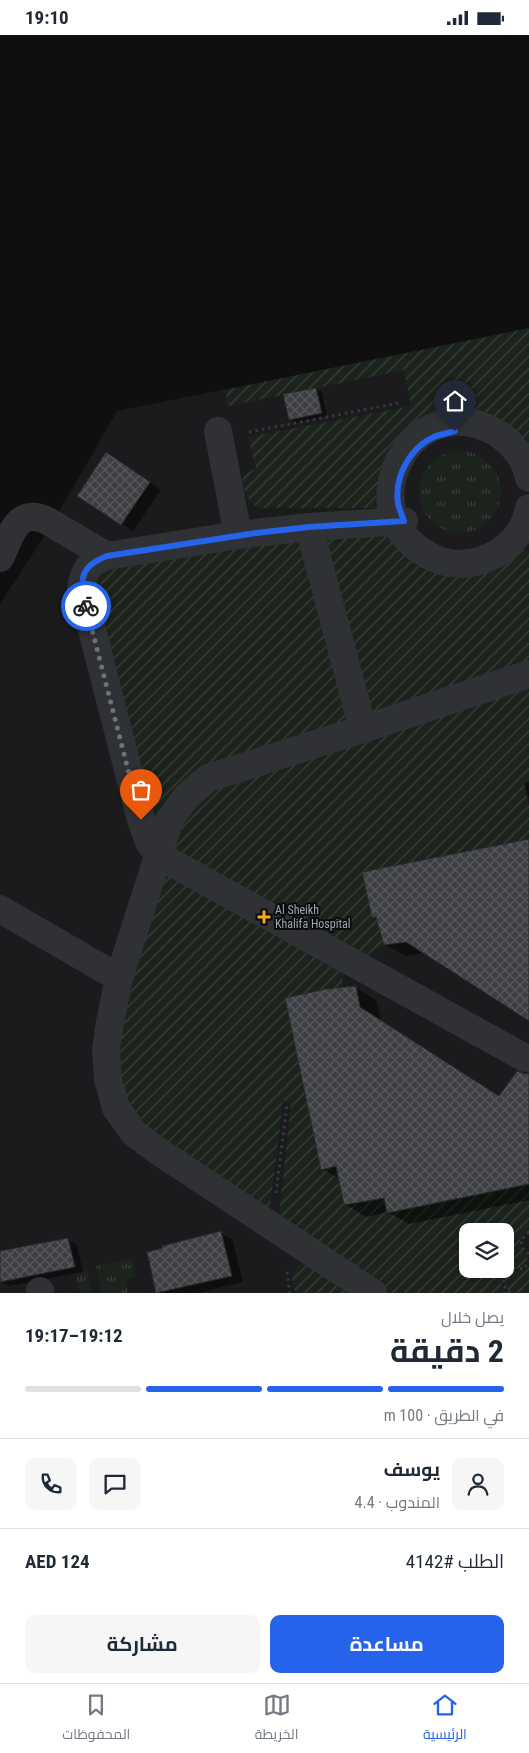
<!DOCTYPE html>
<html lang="ar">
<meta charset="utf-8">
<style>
:root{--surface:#fff;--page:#f6f6f7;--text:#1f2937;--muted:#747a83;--line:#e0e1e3;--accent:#2563eb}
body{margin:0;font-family:"Roboto Condensed",Cairo,sans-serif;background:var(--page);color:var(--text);direction:rtl;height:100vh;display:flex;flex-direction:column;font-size:19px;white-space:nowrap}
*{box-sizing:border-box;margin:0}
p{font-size:16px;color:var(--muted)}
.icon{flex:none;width:28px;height:28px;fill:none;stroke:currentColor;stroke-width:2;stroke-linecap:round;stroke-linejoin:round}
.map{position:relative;height:1258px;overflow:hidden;direction:ltr}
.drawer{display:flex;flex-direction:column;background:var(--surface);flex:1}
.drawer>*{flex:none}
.fabs{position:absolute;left:459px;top:1188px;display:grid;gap:10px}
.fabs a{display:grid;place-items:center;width:55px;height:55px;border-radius:10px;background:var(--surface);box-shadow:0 2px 8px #0003;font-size:25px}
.pin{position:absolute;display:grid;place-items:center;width:42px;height:42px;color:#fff;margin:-51px -21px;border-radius:50% 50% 50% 0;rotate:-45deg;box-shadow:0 0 5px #0007}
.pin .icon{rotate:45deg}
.courier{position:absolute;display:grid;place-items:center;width:50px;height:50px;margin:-25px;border:4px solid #2563eb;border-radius:50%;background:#fff;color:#222;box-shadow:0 1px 6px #0007}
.headline em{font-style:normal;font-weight:700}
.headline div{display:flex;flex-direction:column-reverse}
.headline{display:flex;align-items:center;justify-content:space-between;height:85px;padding:0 25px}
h1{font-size:32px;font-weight:700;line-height:38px}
.bar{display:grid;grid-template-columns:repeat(4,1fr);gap:8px 5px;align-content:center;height:60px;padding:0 25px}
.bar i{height:6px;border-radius:4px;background:var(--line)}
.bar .selected{background:var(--accent)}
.bar p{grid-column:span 4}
.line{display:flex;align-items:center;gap:12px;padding:0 25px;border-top:1px solid var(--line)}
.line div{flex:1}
.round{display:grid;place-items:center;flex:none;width:52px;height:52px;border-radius:10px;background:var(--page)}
.primary-button{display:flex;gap:10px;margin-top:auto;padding:10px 25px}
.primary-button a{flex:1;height:58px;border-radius:10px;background:var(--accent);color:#fff;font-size:20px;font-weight:700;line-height:58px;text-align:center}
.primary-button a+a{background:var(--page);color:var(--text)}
.status{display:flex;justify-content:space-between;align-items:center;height:35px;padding:0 25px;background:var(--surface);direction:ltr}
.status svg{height:14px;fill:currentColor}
.tabs{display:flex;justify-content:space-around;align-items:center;height:70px;border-top:1px solid var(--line);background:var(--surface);font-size:14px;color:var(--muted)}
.tabs a{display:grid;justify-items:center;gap:2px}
.tabs .selected{color:var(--accent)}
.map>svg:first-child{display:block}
.built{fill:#1b1b1d;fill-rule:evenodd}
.grass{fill:url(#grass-tufts)}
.garden{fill:url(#garden-furrows);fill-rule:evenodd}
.shadow{fill:#0007}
.building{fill:url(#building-cross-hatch);stroke:#29292c}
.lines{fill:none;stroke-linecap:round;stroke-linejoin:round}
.path{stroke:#36383c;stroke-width:3;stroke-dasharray:2.5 4;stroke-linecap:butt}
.minor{stroke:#303135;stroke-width:28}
.done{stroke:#6d7179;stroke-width:5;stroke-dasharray:0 9}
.route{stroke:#2563eb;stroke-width:6}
.poi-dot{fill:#f3a624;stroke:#0a0a0b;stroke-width:2}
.labels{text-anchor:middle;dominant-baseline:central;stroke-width:4;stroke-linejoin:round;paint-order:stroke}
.poi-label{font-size:12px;fill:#a0a6b1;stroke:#0a0a0b;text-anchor:start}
</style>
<div class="status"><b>19:10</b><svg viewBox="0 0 49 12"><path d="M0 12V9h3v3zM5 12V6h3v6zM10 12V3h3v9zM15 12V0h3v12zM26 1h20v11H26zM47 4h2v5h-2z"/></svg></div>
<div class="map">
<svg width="529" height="1258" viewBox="0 0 529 1258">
<defs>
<pattern id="grass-tufts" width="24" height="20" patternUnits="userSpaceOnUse" patternTransform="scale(1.25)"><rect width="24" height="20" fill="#1b231c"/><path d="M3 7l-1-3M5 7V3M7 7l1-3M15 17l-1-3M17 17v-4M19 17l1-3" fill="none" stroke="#39403b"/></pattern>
<pattern id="garden-furrows" width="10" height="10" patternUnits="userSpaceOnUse" patternTransform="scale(1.25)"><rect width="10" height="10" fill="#1b231c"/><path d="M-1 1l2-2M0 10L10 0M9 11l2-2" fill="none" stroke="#39403b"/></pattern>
<pattern id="building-cross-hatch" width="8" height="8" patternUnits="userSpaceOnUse" patternTransform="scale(1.25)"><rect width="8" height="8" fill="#3e3f43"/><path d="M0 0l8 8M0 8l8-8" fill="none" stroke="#57585c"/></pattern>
</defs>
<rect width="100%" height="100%" fill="#0f0f10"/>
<!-- built -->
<path class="built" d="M529,293V1258H0V569L52,489L117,376ZM468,1196H505V1234H468Z"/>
<!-- grass -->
<path class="grass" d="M419 457a41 41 0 1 1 82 0a41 41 0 1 1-82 0Z
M132,1223L136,1242L126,1245L128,1258H102L96,1231Z
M87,1233L91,1258H77L80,1257L75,1237Z"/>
<!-- garden -->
<path class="garden" d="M529,293V426L523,416L433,388L389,473H260C245,466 244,456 242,441L256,433L248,402L411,371L404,335L228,371L225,355Z
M400,497L432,526L516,509L529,518V633L373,679L320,505Z
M304,504L350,676L344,689L280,712L164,786L148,787L88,537Z
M529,646V745L524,749L529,772V804L362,837L372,882L386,880L380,894L384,910L361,924L172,817L181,776L197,759Z
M172,839L344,929L342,952L343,962L332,964L329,953L285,963L321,1135L336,1131L344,1170L384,1163L388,1178L529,1149V1197L524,1199L520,1205L521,1214C529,1221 529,1225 524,1234L513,1233L504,1237L501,1245L503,1255L507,1258H382L278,1189L291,1068L283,1066L269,1181L147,1102L113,1036L112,1008L164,840ZM468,1196H505V1234H468Z
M306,1221L361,1258H295L291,1239Z
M529,1230V1258H510C504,1252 503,1247 506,1238L513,1236H524Z"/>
<!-- shadow -->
<path class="shadow" d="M316,354L322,357L327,381L295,388L290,384L285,360Z
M118,425L161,455L133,496L79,460Z
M529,747V766L525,749Z
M529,805V984L426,918L406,921L385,909L378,885L373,882Z
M356,953L376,965L381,985L500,1061L525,1040L529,1039V1165L409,1189L388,1177L366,1182L345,1169L340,1144L322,1134Z
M220,1198L232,1204L243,1247L197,1258H157L148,1218Z
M68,1205L77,1210L83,1237L9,1251L0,1246V1218Z"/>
<!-- building -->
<path class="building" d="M316,353L322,378L289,385L283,359Z
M106,417L150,447L121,490L77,461Z
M529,804V986L406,907L384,910L376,882L372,883L362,837Z
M356,951L360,972L499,1061L517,1036L525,1039L529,1038V1149L387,1178L384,1163L344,1170L336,1131L321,1135L285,963L326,954Z
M221,1196L232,1241L156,1258L147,1217L163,1213L162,1211Z
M68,1203L75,1232L0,1247V1216Z"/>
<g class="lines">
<!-- path -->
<path class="path" d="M249,397L399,368
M276,1158L287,1069
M529,1197L521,1205L522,1213L529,1219
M287,1237L290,1258
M510,1258C503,1252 502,1246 505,1237L513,1233L524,1234L529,1226"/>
<!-- minor -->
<path class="minor" d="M218,396L238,500
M529,443C526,424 512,408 497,398C411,347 341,483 436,524C474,540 522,514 529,473
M404,486L309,492L238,500L107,521C89,528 85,533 81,552L141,785L149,807L158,820L525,1023
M309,492L363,694
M0,523C11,501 16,472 46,485L107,521
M0,874L119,943
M40,1256V1258
M373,1258L158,1116L134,1098L116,1073L108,1044L106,1015L110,987L119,943L170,784L187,761L208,743L363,694L529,639"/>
</g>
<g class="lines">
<!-- done -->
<path class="done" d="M86,571L141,785"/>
<!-- route -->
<path class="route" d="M86,571C80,544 79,532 107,521L256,498L309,492L404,486C402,480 399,474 398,468C394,441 411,411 436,401C442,399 449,398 455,396"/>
</g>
<!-- markers -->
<path class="poi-dot" d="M261.5 874.5h5v5h5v5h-5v5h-5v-5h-5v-5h5z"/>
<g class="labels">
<!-- poi labels -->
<g class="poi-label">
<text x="275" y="875">Al Sheikh<tspan x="275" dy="14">Khalifa Hospital</tspan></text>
</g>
</g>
</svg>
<div class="fabs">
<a><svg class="icon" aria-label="layers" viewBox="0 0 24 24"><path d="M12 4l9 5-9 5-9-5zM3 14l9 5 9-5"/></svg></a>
</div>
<div class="pin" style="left:141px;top:785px;background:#ea580c"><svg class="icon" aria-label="bag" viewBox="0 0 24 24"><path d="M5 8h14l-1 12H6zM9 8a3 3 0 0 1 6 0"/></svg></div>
<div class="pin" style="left:455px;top:396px;background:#1f2937"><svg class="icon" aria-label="home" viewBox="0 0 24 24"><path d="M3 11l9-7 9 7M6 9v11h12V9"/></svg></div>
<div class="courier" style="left:86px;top:571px"><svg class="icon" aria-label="bike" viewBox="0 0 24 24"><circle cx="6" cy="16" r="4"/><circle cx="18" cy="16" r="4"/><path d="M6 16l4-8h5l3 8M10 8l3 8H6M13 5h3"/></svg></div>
</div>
<section class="drawer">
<div class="headline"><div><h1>2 دقيقة</h1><p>يصل خلال</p></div><em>19:12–19:17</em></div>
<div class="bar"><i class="selected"></i><i class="selected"></i><i class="selected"></i><i></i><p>في الطريق · 100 m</p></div>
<div class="line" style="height:90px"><a class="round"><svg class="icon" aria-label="person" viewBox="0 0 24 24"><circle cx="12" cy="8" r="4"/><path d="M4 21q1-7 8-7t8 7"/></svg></a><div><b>يوسف</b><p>المندوب · 4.4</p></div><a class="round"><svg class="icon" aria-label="chat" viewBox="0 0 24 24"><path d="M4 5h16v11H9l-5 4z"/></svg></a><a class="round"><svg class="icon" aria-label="phone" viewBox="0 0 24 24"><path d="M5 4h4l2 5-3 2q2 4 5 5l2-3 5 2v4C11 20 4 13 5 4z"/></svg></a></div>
<div class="line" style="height:65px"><div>الطلب #4142</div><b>AED 124</b></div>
<div class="primary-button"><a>مساعدة</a><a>مشاركة</a></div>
</section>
<nav class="tabs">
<a class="selected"><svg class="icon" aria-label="home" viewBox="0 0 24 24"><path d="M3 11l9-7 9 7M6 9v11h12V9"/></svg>الرئيسية</a>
<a><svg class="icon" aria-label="map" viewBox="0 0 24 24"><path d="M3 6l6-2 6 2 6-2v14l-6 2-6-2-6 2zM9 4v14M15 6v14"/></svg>الخريطة</a>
<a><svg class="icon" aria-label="saved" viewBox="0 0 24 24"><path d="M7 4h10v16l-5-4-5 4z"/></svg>المحفوظات</a>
</nav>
